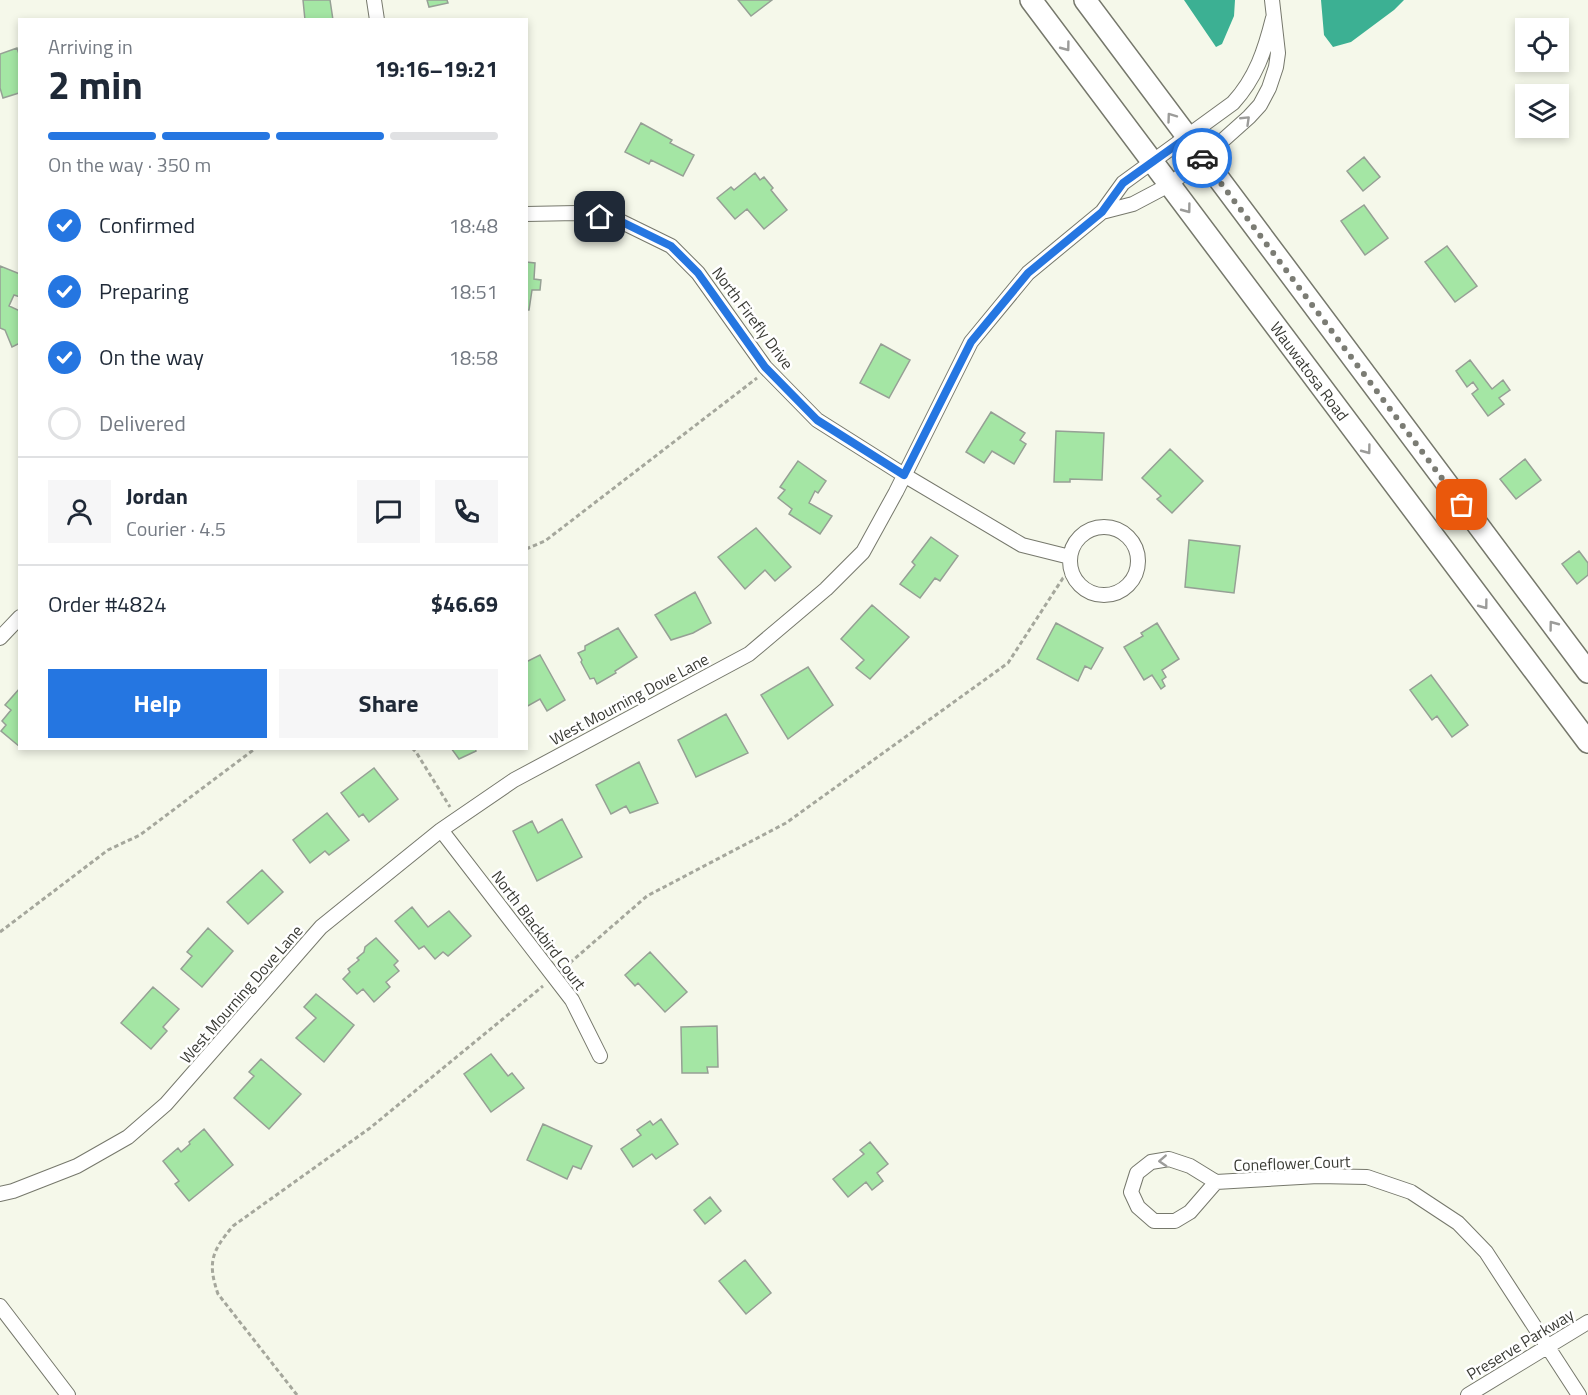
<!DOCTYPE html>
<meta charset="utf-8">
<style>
:root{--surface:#fff;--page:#f6f6f7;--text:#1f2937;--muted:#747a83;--line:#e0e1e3;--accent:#2576e1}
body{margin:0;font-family:"Titillium Web",sans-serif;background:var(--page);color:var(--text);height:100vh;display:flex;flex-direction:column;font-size:22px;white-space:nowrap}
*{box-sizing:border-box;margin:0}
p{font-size:20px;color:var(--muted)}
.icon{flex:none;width:33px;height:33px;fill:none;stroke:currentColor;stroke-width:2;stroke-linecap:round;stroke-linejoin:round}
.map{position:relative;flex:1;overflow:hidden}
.panel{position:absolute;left:18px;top:18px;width:510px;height:732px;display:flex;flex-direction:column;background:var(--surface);border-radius:0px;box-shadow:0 3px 9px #0003}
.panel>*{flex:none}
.controls{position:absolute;left:1515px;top:18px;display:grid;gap:12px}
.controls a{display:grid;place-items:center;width:54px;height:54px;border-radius:0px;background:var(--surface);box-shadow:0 3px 9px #0003;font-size:30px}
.pin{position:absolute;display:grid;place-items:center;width:51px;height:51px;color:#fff;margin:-26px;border-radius:12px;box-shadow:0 3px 9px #0006}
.courier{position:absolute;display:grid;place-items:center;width:60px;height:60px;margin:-30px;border:4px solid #2576e1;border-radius:50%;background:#fff;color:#222;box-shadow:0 2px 8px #0007}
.head em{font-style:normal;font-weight:700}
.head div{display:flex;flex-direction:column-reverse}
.head{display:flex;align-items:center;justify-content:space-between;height:102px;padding:0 30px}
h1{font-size:39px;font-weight:700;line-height:45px}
.bar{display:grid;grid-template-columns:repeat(4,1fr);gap:9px 6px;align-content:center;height:72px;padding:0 30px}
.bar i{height:8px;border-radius:4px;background:var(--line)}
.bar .current{background:var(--accent)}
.bar p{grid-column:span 4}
.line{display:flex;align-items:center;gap:15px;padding:0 30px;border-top:2px solid var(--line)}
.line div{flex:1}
.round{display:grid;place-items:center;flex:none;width:63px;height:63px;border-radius:0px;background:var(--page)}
ol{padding:0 30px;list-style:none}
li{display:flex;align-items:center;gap:18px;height:66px}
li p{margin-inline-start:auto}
li .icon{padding:6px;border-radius:50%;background:var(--accent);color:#fff;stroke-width:4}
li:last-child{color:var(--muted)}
li i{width:33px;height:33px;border:3px solid var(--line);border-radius:50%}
.action{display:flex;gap:12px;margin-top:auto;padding:12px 30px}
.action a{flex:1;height:69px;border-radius:0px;background:var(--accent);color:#fff;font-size:24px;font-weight:700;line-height:69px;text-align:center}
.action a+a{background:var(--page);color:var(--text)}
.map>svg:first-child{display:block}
.water{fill:#3cb093}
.building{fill:#a4e6a4;stroke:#96a095;stroke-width:1.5}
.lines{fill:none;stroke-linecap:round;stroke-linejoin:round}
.minor-casing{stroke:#76786c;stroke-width:16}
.primary-casing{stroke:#76786c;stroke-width:24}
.path{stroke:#a5a79c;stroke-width:3;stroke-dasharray:4.5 3;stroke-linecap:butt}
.minor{stroke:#fff;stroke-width:14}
.primary{stroke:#fff;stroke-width:21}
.oneway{stroke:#9c9c9a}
.done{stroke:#7b7c74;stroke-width:6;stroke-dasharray:0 10.8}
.route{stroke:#2576e1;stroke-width:8}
.labels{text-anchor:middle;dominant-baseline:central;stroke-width:5;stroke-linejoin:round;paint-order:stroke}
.street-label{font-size:16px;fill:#393a34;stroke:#fff}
</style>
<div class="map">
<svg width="1588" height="1395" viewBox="0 0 1588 1395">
<rect width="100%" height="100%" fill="#f5f8ea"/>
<!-- water -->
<path class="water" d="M1184,0H1235L1234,16L1222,44L1216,47Z
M1321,0H1404L1394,10L1351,42L1333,47L1324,35Z"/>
<!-- building -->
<path class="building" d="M303,0H330L333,20H305Z
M427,0H447L448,3L429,7Z
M738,0H772L751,16Z
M17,48L20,57V96L19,93L3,98L0,88V54Z
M641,123L672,140L670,143L694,155L683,176L651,160L649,164L625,152Z
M1364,157L1380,177L1363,191L1347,171Z
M755,173L760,180L764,177L773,188L771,190L787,210L764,229L747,209L735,219L717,198L731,187L734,190Z
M1364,205L1388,238L1365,255L1341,221Z
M1447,246L1477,286L1455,302L1425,262Z
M526,262L535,263L534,279L541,280L540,290H532L529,310H526Z
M0,266L20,274V297L14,295L9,306L20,311V343L12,347L5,330L0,328Z
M881,344L910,360L889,398L860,383Z
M1470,360L1492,389L1503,380L1510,390L1499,398L1504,404L1488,416L1472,394L1478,389L1473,382L1467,387L1456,371Z
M991,412L1025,433L1020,440L1026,444L1014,464L992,451L984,463L966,452Z
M1056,431L1104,433L1102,480L1070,479V482H1054Z
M1170,449L1203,481L1172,513L1157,499L1161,496L1142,478Z
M1525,459L1541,480L1516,499L1500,479Z
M798,461L826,481L818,493L815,491L809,503L832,516L820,534L789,514L792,509L778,498L785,490L780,487Z
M756,528L791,567L775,581L765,570L745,589L718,557Z
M931,537L958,556L940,581L935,578L920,598L900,584L915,565L912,562Z
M1189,540L1240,546L1234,593L1185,587Z
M1579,551L1588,563V575L1577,584L1562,564Z
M695,592L711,623L693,633L671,640L655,615Z
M872,605L909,637L870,679L856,668L864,660L841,639Z
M1056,623L1103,648L1091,669L1085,666L1078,681L1037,659Z
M1157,623L1179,659L1162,670L1166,677L1162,680L1165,686L1161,689L1152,675L1144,680L1124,647L1143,636L1141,633Z
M618,628L637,657L615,671L616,673L597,684L594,678L590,679L581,662L582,660L578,653L585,650V646Z
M540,655L565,700L547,711L540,699L526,707V662Z
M808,667L833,705L788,739L761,695Z
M1431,675L1468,725L1452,737L1437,716L1432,720L1410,690Z
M20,688V747L1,731L6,725L2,721L11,710L5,705Z
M726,714L748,753L696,777L678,740Z
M451,748H475L476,751L459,759Z
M639,762L658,803L630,813L626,806L611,814L596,785Z
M374,768L398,799L369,822L363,814L359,817L341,793Z
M327,813L349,840L329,855L325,851L310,863L293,840Z
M562,819L582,857L537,881L513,831L532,821L538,833Z
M262,870L283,892L248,924L227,902Z
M412,907L428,927L449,911L471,936L448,956L443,952L435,959L424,946L419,949L395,921Z
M208,928L233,951L202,987L181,969L192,956L187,952Z
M376,938L398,961L394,965L399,971L386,982L390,987L374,1002L363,989L357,994L343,979L350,972L348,969L359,960L357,958L364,952L365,947Z
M650,952L687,992L665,1012L638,983L635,986L625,975Z
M153,987L179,1009L163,1027L167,1031L151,1049L121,1023Z
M316,994L354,1025L324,1062L296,1038L316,1018L304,1007Z
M717,1026L718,1067H707L708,1073H682L681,1027Z
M491,1054L508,1076L512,1073L524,1088L491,1112L464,1074Z
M261,1059L301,1094L269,1129L234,1098L254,1076L249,1072Z
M661,1119L678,1144L656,1159L652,1154L633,1167L621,1149L641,1135L637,1130L650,1121L653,1125Z
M543,1124L592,1146L581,1169L573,1166L567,1179L527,1160Z
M204,1129L233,1165L189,1201L175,1184L179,1181L163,1161L178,1148L181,1152L190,1144L189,1142Z
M870,1142L888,1164L877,1173L883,1181L872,1190L866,1182L848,1197L833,1179L864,1154L860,1150Z
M710,1197L721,1211L705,1224L694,1210Z
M745,1260L771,1293L746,1314L719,1281Z"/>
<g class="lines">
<!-- minor casing -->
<g class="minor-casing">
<path id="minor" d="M374,0L377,20
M1272,0L1278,53L1276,67L1269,88L1260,105L1249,117L1202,159L1169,185L1133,204L1102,212L1123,183L1233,103C1256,78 1265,50 1273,18
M526,214L577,213L622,222L671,246L698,273L765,367L817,420L904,475L1022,545L1070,557
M1070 561a34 34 0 1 1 68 0a34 34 0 1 1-68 0Z
M0,638L20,617
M441,830L572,1000L600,1056
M1216,1182L1190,1212L1175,1221H1154L1138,1207L1131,1192L1137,1173L1151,1162L1169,1159L1190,1166L1216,1182L1318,1176L1367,1177L1411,1192L1458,1223L1486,1252L1579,1395
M0,1194L13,1191L77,1166L128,1137L166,1104L321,927L441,830L514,780L749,654L826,589L863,552L896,492L971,342L1028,273L1102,212
M0,1306L68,1395
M1468,1395L1588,1322"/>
</g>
<!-- primary casing -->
<g class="primary-casing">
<g id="primary">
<path id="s1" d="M1031,0L1588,742"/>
<path d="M1085,0L1588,672"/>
</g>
</g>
<!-- path -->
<path class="path" d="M526,549L545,541L757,378
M412,748L416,752L450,807
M0,932L108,850L140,835L256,748
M564,968L647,896L786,823L1008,663L1063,578L1072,572
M297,1395L218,1294C207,1262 212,1251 233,1226L370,1128L543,986"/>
<!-- minor -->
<use href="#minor" class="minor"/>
<!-- primary -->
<use href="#primary" class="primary"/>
</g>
<!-- one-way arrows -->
<defs><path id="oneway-chevron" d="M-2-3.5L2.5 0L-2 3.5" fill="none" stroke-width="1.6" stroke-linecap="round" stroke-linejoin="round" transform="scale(1.5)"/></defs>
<g class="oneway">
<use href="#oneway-chevron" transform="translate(1066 47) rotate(53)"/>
<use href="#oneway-chevron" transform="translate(1171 117) rotate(-126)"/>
<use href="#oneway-chevron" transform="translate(1246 120) rotate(-44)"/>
<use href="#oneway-chevron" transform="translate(1187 209) rotate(53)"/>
<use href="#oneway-chevron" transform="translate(1367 450) rotate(53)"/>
<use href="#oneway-chevron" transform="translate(1484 605) rotate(53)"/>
<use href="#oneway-chevron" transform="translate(1553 625) rotate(-127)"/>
<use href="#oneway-chevron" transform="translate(1163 1161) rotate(177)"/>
</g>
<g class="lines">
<!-- done -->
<path class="done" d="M1202,158L1462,505"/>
<!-- route -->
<path class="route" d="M600,217L622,222L671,246L698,273L765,367L817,420L904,475L971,342L1028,273L1102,212L1123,183L1186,138L1202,158"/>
</g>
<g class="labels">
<!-- street labels -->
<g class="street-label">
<text transform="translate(753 318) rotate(53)">North Firefly Drive</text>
<text stroke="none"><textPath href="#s1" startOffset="464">Wauwatosa Road</textPath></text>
<text transform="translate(629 699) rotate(-28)">West Mourning Dove Lane</text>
<text transform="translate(539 930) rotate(53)">North Blackbird Court</text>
<text transform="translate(241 994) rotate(-49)">West Mourning Dove Lane</text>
<text transform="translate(1292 1163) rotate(-2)">Coneflower Court</text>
<text transform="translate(1520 1344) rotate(-31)">Preserve Parkway</text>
</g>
</g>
</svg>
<div class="controls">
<a><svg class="icon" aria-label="locate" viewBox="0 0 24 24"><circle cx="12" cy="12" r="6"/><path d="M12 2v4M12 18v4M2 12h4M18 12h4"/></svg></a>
<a><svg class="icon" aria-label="layers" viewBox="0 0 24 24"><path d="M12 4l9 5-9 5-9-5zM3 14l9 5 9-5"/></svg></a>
</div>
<div class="pin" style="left:1462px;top:505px;background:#ea580c"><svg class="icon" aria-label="bag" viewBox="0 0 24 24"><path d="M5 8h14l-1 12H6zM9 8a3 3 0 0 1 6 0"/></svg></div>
<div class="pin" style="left:600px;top:217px;background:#1f2937"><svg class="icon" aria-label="home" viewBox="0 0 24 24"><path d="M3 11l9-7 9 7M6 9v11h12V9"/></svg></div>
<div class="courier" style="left:1202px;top:158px"><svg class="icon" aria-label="car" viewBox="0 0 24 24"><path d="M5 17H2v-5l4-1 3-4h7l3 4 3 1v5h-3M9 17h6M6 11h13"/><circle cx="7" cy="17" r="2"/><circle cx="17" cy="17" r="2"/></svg></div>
<section class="panel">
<div class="head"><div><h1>2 min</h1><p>Arriving in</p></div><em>19:16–19:21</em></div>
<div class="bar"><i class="current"></i><i class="current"></i><i class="current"></i><i></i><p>On the way · 350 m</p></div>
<ol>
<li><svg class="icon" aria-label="check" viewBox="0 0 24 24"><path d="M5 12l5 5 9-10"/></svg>Confirmed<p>18:48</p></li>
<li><svg class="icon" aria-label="check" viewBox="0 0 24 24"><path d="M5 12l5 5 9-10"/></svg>Preparing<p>18:51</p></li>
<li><svg class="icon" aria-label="check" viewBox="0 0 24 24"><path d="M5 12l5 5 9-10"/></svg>On the way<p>18:58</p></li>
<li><i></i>Delivered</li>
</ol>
<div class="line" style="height:108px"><a class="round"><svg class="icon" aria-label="person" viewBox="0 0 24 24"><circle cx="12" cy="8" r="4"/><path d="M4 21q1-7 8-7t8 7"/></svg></a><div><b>Jordan</b><p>Courier · 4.5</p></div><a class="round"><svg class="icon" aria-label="chat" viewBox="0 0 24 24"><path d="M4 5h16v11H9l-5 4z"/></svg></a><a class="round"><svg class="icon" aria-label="phone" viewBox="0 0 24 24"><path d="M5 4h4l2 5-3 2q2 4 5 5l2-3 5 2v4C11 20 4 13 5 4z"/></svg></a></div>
<div class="line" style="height:78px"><div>Order #4824</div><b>$46.69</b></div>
<div class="action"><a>Help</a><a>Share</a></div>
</section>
</div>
